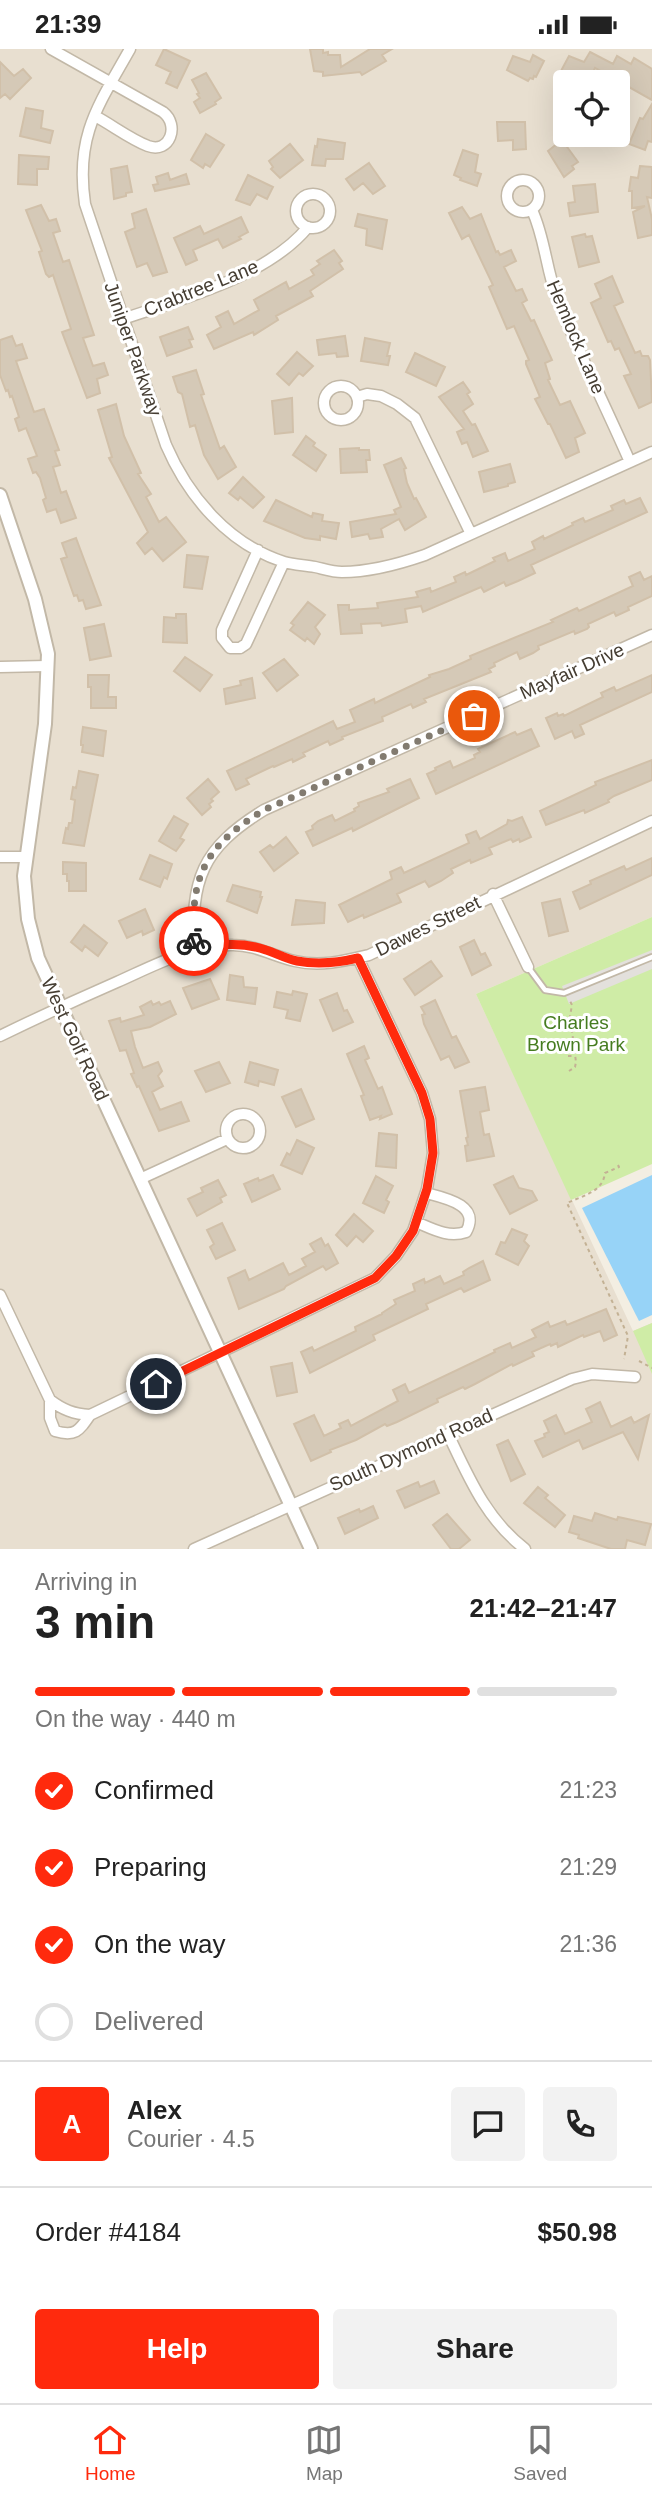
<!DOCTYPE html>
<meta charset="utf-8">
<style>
:root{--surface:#fff;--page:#f2f2f2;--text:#222;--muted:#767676;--line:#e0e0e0;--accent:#ff2a0d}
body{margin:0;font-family:Helvetica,sans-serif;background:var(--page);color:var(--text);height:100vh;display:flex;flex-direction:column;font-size:26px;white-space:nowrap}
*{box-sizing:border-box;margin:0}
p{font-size:23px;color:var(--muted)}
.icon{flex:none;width:38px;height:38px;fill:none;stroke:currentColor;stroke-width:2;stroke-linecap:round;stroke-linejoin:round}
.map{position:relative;height:1500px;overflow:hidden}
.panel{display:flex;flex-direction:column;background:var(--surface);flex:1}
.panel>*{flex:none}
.fabs{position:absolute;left:553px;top:21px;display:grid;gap:14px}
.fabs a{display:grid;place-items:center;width:77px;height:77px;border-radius:7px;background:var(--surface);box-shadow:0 7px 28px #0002;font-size:35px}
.pin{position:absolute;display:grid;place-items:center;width:60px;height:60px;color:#fff;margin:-30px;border:4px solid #fff;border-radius:50%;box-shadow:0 2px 7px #0007}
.courier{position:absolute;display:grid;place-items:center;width:70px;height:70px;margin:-35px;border:5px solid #ff2a0d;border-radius:50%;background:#fff;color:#222;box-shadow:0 2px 9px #0007}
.headline em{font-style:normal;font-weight:600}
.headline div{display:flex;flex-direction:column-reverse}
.headline{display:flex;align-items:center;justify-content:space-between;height:119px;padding:0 35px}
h1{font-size:46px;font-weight:600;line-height:52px}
.bar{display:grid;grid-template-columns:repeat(4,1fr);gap:10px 7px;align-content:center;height:84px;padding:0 35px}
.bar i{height:9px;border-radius:5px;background:var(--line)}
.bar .selected{background:var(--accent)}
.bar p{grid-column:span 4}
.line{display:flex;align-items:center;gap:18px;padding:0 35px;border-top:2px solid var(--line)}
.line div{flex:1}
.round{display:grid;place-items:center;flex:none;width:74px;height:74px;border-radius:7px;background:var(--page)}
ol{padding:0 35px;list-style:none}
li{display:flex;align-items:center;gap:21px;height:77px}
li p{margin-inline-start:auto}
li .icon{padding:7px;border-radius:50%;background:var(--accent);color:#fff;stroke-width:4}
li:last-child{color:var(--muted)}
li i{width:38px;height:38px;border:4px solid var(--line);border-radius:50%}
.primary-button{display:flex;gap:14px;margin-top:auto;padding:14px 35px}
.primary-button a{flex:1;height:80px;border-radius:7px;background:var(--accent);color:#fff;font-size:28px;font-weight:600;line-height:80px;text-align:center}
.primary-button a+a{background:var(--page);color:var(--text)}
.status{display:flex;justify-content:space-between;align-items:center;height:49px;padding:0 35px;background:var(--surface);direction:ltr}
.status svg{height:19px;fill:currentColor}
.menu{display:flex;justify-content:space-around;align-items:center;height:98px;border-top:2px solid var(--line);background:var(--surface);font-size:19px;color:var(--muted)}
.menu a{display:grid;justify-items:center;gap:4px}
.menu .selected{color:var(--accent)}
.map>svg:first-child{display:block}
.residential{fill:#e8dfd0;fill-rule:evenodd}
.green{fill:#cfeca6}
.parking{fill:#e3e0dc}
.water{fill:#97d3f7}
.building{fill:#d5c9b7;stroke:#d1c0a9;stroke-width:2}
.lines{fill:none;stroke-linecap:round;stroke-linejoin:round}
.service-casing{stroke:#c2b8a7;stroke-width:8}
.minor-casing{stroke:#c2b8a7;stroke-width:13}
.tertiary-casing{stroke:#c2b8a7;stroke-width:16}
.path{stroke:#c3b194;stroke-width:2;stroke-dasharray:3.5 3.5;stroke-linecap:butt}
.service{stroke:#fff;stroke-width:4.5}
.minor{stroke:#fff;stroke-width:10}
.tertiary{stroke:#fff;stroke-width:12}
.done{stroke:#827b70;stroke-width:7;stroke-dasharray:0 12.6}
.route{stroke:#ff2a0d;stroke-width:9}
.labels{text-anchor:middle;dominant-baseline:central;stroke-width:6;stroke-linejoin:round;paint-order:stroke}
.street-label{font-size:19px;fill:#453d32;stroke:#fff}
.park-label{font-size:19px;fill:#467c20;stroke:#fff}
</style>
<div class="status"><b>21:39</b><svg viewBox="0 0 49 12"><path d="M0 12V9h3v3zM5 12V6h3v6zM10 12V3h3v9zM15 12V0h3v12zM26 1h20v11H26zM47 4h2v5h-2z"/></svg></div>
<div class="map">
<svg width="652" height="1500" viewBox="0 0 652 1500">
<rect width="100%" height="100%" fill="#f3eee2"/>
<!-- residential -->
<path class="residential" d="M0,0H652V868L476,945L633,1282L652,1274V1500H0ZM565,33H618V86H565Z"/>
<!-- green -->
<path class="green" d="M652,868V1115L571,1151L476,945Z
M652,1274V1325L633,1282Z"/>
<!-- parking -->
<path class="parking" d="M652,901V920L569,955L562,937Z"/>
<!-- water -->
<path class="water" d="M652,1126V1266L639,1272L582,1159Z"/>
<!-- building -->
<path class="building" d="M164,0L190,12L177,39L166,34L171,23L156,16Z
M310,0H323V4L328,3V6H340L341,18L370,0H392L382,6L386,12L362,26L360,23L323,27V23L314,22Z
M590,3L613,15L617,7L631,15L634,9L652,20V51L595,19L588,33L561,22L569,7L584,13Z
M533,6L544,12L536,28L534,27L533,30L530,29L528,32L507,21L513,7L530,13Z
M0,13L14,27L23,20L31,29L10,50L5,45L0,49Z
M206,24L221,49L215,53L216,55L200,64L194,53L200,49L197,45L199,44L192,31Z
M652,55V93L648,92L645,101L629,95L640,69L643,70Z
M26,59L43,62L41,79L53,82L50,94L20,87Z
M497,73H525L526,100L513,101V91L498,92Z
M206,85L224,96L210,118L205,115L203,119L191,111Z
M318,90L345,94L343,110H326L325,117L312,116L315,97L317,98Z
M562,91L578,113L572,117L574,120L564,128L548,102Z
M290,95L303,111L280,129L271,120L273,118L269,112Z
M463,101L478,106L475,123L481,125L477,137L460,131L461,129L454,126Z
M19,106L49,108L48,120H37V136L18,135Z
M369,114L385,137L373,145L363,134L354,141L346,130Z
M127,117L132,143L126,144V147L114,150L111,120Z
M640,117L652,118V149L647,148L652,170V186L638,189L633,163L645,157L632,159V142H629L631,128L638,129Z
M168,124L170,131L186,125L189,135L155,142L153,136L158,135L156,128Z
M248,126L273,138L267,150L257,145L250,156L236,151Z
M595,135L598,163L570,167L568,154L575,153L573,137Z
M41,156L49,172L56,170L60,182L53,184L63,213L69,211L94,286L83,289L93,317L104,314L108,326L97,330L100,344L87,349L62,283L71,280L53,226L49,228L46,225L39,203L42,202L26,161Z
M462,158L470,170L481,165L496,203L498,202L500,206L511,201L516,212L504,218L516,242L522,240L527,251L522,254L531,272L534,271L552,311L545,314L550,330L548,331L560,356L570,352L585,384L575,389L579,403L566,409L550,375H548L535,350L540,348L526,315V312L529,311L514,277L507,280L489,238L493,236L469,186L462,190L449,164Z
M146,160L167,223L153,227L147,214L137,218L125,183L135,179L132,165Z
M358,165L387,171L382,200L366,196L367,180L355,177Z
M241,168L248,183L239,188L241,190L223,199L218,190L193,201L197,211L186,216L174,189L200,177L204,185Z
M585,185L586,188L592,187L599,213L579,218L572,188Z
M334,201L342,212L339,214L343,220L310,242L313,247L276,267L278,271L254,286L253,283L214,300L207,286L221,278L216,268L228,262L234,275L259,261L254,251L286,233L289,240L314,226L311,221L320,215L317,212Z
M612,227L623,253L614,257L635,304L640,302L642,307H648L650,311L652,353L639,359L624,327L631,325L619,299L615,301L611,292L608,293L591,254L601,249L595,235Z
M188,278L193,290L189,291L192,298L167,307L160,288Z
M12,287L16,297L22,295L27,309L16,312L34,363L44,360L59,401L55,402L60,416L53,418L61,444L66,442L76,469L61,474L56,460L47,463L43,451L46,449L40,429L36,423L33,424L28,410L37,407L26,379L19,382L15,370L19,368L12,347L10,348L8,341L6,342L0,326V291Z
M345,287L348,307L337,308L336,304L319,306L317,291Z
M365,289L390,294L387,307H390L388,316L361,312Z
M297,303L313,317L303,327L299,324L289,336L277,325Z
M415,304L445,318L436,337L406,323Z
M196,321L204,345L201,346L220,400L224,397L236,418L218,430L204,406L195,376L190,378L182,345L178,343L173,328Z
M463,333L470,343L467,345L473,355L463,362L472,376L475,375L488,402L473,408L467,393L462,395L457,383L464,380L439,348Z
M292,349L293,383L275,385L272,352Z
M116,355L124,387L141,424L138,425L151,445L146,448L159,473L166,468L186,493L163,512L152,499L145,505L137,494L148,483L109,409L112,408L98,361Z
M306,387L315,394L313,397L326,406L316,422L293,406Z
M359,399V401H369L370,411H366L367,423L341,424L340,400Z
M401,409L406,419L404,420L407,434L414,450L416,449L426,468L405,481L399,470L381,480L383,488L370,490L368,485L352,488L350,473L396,465L394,461L401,458L384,416Z
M510,415L515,433L508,435V437L484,443L479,423Z
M243,428L264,448L253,459L240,448L238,451L229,444Z
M640,449L647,463L531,516L535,524L518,532L506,537L504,533L484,543L481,538L423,563L421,557L405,560L407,573L382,577L381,574L361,575L362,584L341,585L338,556H349V561L378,559L377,554L418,548L416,543L430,539L431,543L456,533L454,528L465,523L466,526L495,512L493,509L505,504L508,512L535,500L532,493L543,487L544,490L573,476L572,474L583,469L585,473L613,461L611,457L624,451L626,455Z
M276,451L312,468L313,464L323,466L322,472L339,474L336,490L320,487V491L305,489L264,472Z
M76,489L101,556L86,560L83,551L79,552L77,546L74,547L61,510L67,508L62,494Z
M187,506L208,508L202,540L184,538Z
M640,523L644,531L652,527V547L628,558L629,561L616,567L614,563L588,575L589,578L587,580L575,585L574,582L538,597L539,600L533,604L520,610L517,603L494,614L495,617L489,620L491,623L424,650L426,653L413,659L411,655L382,668L383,672L342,688L343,690L330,696L328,692L303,704L305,707L293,713L292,710L274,718L273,717L246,730L249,735L236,741L227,722L333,672L337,680L355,673L350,661L374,650L375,654L430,628L429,626L449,620L471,610L470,607L553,573L551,571L577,559L579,562L633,537L629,528Z
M308,553L325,566L315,578L320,585L314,595L307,589L305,592L290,581L294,576L291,574Z
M176,565H186L187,594L163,593L164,568L176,569Z
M104,575L111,607L90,611L84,579Z
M185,608L212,626L200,642L174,622Z
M284,610L298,626L277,642L263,624Z
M88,626H109L108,648H116V659H91V638H88Z
M652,626V643L580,676L584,685L575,689L572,682L555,690L546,669L557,664L558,667L563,665L564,667L603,648L601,644L614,638L616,642Z
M252,629L255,649L226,655L224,640L241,636L240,632Z
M83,678L106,682L103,707L82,703L83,696H81V692Z
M531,680L539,697L436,745L427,725L436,721L435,719L450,712L453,719L475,709L474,706L480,703L478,700L515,683L517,686Z
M652,711V731L614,747L608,751L609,753L585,764L584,761L546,776L540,762L596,736L595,733Z
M79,722L98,726L84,797L63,794L66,779L68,780L69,774H72L75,751L71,750L73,738L76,739Z
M208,730L219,743L211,750L213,752L209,755L211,758L202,766L187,749Z
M410,730L419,749L353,782L352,779L313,797L306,783L313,780L312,777L318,772L332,766L335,772L355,762L354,760L359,757L358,754L389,743L387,740Z
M174,767L188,775L180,789L184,791L176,802L159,792Z
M522,768L531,788L520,793L519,790L513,793L511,790L489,799L492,805L471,814L470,811L451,820L453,824L441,832L429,838L425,832L397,845L401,853L364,869L363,866L348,873L339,856L392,830L390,823L401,818L404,824L469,794L466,786L476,782L480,790L507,775L508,771L512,772Z
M286,788L298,804L274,822L260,803L270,796L273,799Z
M150,806L172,815L167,830L164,828L160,838L140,830Z
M652,809V826L580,860L573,843L591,835L590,832L624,817L626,821Z
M63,813L86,814V842H69V832H67V825H63Z
M233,836L261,843L260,848H262L257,864L227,852Z
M560,850L568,882L549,887L542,854Z
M296,851L325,854L324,874L292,876Z
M145,860L154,881L143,886L142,882L127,889L119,872Z
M84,876L107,894L98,907L85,897L82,902L71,893Z
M474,891L481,906L485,904L491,916L472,926L460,898Z
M431,912L442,927L415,946L404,930Z
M230,926L243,928L244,938L257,939L255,955L227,951Z
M210,930L219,950L192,960L183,939Z
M293,942L307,945L300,972L286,969L288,961L274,958L277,943L292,946Z
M337,944L344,962L347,961L353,973L333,982L320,951Z
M435,951L452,989L456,987L469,1013L455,1019L449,1007L441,1011L424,975L422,966L425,965L421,958Z
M151,952L153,956L159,953L161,956L170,952L176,965L150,978L131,982L135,998L143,1019L158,1013L162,1022L158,1027L163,1037L152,1043L160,1061L181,1053L189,1072L159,1082L139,1037L137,1038L131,1025L134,1024L126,1001L120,1002L109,972L120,969L121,973L144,966L140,958Z
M364,997L369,1009L365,1011L378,1040L382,1038L392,1065L380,1070L381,1067L370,1071L361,1047L364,1046L347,1005Z
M219,1013L230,1034L206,1043L195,1022Z
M250,1013L278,1021L274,1036L259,1032L258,1037L245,1033Z
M485,1038L489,1061L480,1063L484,1086L489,1085L494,1107L467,1112L465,1097L468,1096L466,1089L468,1088L460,1042Z
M301,1040L314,1070L296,1078L282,1048Z
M379,1084L397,1086L396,1119L376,1117Z
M297,1091L314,1099L302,1125L281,1116L287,1104L290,1106Z
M273,1126L280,1140L252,1153L244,1135L258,1129L259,1132Z
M376,1127L393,1137L386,1151L389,1153L384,1164L363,1154Z
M513,1127L519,1139L532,1142L537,1151L510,1165L494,1136Z
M218,1131L226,1146L220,1149L222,1153L197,1167L188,1150L203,1143L201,1139Z
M354,1165L373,1182L363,1193L356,1187L347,1197L336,1186Z
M222,1174L235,1201L216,1210L210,1198L214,1195L207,1181Z
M512,1180L527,1186L524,1192L529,1197L518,1216L496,1205L501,1193L505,1194Z
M321,1189L325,1197L328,1195L338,1214L326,1221L323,1217L286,1237L284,1240L239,1260L228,1229L245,1221L249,1231L283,1214L289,1226L306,1217L302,1210L315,1203L310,1195Z
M483,1212L490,1231L464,1243L461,1239L426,1255L428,1260L373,1286L375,1291L310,1324L301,1303L312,1298L314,1302L356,1282L355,1278L382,1265V1264L396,1255L394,1251L415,1242L413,1235L424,1230L425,1234L440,1227L444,1235L464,1226L463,1223L469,1219Z
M606,1260L617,1286L604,1292L600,1282L584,1288L583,1286L558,1298L557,1294L551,1297L550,1295L532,1303L534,1307L513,1317L512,1315L475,1335L465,1340L463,1338L437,1350L438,1353L397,1373L387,1377L385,1375L356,1391L330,1401L331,1403L311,1412L294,1375L314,1366L324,1387L341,1379L339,1375L348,1371L351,1377L398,1352L393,1341L405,1335L409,1344L495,1303L494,1301L510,1294L512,1299L536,1288L532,1281L548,1273L550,1278L565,1272L567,1276Z
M292,1314L297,1343L277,1347L271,1318Z
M600,1353L611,1378L631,1368L634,1374L649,1366L638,1410L623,1383L583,1400L579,1391L543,1408L535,1392L545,1388L544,1385L549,1383L544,1372L556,1366L565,1385L592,1373L586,1360Z
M508,1391L525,1425L511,1432L497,1396Z
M434,1432L439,1444L405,1459L397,1442L418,1433L420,1438Z
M538,1438L548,1446L545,1449L565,1466L555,1478L524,1454Z
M373,1457L378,1469L345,1485L338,1469L359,1460L360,1463Z
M595,1464L617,1471L618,1468L651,1475L645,1496L627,1491L625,1500H611L578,1489L579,1486L569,1483L574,1467L592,1472Z
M447,1465L470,1491L459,1500H451L433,1476Z"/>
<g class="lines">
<!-- service casing -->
<g class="service-casing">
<path id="service" d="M528,918L545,941L564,944L652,908"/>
</g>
<!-- minor casing -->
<g class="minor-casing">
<path id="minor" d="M51,0L163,63C180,76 170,105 148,97C130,90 112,76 95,67
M130,0C98,57 75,87 85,155L166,396C188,447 228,495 284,513C294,516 305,516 315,518C324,520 333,523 342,523C370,523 399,515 425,506L652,403
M507 147a16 16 0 1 1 32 0a16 16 0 1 1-32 0Z
M296 162a17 17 0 1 1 34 0a17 17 0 1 1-34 0Z
M532,161C545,189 546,220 557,249C579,305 606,358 630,413
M123,270C182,250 268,227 308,178
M324 354a17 17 0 1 1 34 0a17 17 0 1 1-34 0Z
M357,348L367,345L381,347L397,355L415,369L471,485
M258,501L222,581V589L230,599H240L246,595L284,513
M0,618L47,617
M0,808H26
M493,845L528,918
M194,902C191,830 201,800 264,761L652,586
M0,987C39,968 78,950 117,933C153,917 193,895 233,896C256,896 273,907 295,912C320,918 344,912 369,906L652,772
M226 1082a17 17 0 1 1 34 0a17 17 0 1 1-34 0Z
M140,1130L227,1090
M416,1173C433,1180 448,1189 466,1183C481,1156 445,1149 426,1144
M0,1246L50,1351C63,1361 74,1365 90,1366L375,1229L396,1207L413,1182L427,1140L433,1104L430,1070L422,1044L358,909
M50,1351V1369L55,1382C75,1388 79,1382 90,1366
M448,1385C469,1429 486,1470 525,1500
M194,1500L572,1330L592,1325L635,1328"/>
</g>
<!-- tertiary casing -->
<g class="tertiary-casing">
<path id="tertiary" d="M0,446L35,550L48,605L45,675L24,827L28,870L38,909L311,1500"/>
</g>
<!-- path -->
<path class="path" d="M568,1007H575
M569,1022L575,1018L576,1013L570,967L572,956L569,950
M618,1116L619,1118L605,1124C603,1143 582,1147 567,1154L628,1287L624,1310
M639,1312L652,1319"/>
<!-- service -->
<use href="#service" class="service"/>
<!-- minor -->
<use href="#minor" class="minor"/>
<!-- tertiary -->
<use href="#tertiary" class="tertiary"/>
</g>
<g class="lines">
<!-- done -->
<path class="done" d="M194,892C190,825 207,796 264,761L474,667"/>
<!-- route -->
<path class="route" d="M156,1335L375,1229L396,1207L413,1182L427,1140L433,1104L430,1070L422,1044L358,909C337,914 318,916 297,912C286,910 276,904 266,901C244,893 216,894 194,902V892"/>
</g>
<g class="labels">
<!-- street labels -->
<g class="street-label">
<text transform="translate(201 239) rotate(-22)">Crabtree Lane</text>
<text transform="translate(576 288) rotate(67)">Hemlock Lane</text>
<text transform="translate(133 300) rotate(71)">Juniper Parkway</text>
<text transform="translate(572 622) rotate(-24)">Mayfair Drive</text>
<text transform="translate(428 877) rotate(-26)">Dawes Street</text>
<text transform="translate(75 990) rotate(65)">West Golf Road</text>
<text transform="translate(411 1401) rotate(-24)">South Dymond Road</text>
</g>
<!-- park labels -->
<g class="park-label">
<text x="576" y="973">Charles<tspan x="576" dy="22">Brown Park</tspan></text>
</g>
</g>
</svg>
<div class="fabs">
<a><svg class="icon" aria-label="locate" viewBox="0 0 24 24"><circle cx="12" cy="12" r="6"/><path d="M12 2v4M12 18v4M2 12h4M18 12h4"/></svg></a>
</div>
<div class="pin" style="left:474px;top:667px;background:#ea580c"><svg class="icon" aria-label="bag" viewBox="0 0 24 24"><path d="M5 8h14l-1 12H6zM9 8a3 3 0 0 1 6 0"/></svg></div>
<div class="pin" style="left:156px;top:1335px;background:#1f2937"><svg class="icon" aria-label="home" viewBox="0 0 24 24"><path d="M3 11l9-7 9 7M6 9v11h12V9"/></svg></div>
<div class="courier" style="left:194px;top:892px"><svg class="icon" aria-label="bike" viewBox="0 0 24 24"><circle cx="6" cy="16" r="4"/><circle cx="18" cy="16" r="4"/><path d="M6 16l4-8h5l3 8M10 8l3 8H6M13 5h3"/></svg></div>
</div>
<section class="panel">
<div class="headline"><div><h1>3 min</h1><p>Arriving in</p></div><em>21:42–21:47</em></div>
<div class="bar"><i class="selected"></i><i class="selected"></i><i class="selected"></i><i></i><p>On the way · 440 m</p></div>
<ol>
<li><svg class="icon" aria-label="check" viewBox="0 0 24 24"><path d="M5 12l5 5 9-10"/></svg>Confirmed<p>21:23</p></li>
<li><svg class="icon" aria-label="check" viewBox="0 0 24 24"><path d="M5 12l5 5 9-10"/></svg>Preparing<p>21:29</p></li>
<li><svg class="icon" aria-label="check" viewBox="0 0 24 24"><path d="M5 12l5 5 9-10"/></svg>On the way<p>21:36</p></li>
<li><i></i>Delivered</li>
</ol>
<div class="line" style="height:126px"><b class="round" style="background:var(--accent);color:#fff">A</b><div><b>Alex</b><p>Courier · 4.5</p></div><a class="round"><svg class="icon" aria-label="chat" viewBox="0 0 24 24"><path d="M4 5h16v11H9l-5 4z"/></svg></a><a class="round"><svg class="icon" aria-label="phone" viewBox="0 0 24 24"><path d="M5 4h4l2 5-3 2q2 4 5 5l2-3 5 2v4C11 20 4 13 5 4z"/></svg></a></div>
<div class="line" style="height:91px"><div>Order #4184</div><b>$50.98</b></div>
<div class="primary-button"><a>Help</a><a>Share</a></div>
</section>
<nav class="menu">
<a class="selected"><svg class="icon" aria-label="home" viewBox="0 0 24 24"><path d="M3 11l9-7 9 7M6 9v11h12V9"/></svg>Home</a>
<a><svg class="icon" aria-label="map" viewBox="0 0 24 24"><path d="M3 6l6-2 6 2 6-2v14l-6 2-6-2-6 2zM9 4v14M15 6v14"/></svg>Map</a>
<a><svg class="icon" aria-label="saved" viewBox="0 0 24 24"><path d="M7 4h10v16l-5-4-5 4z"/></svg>Saved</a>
</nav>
